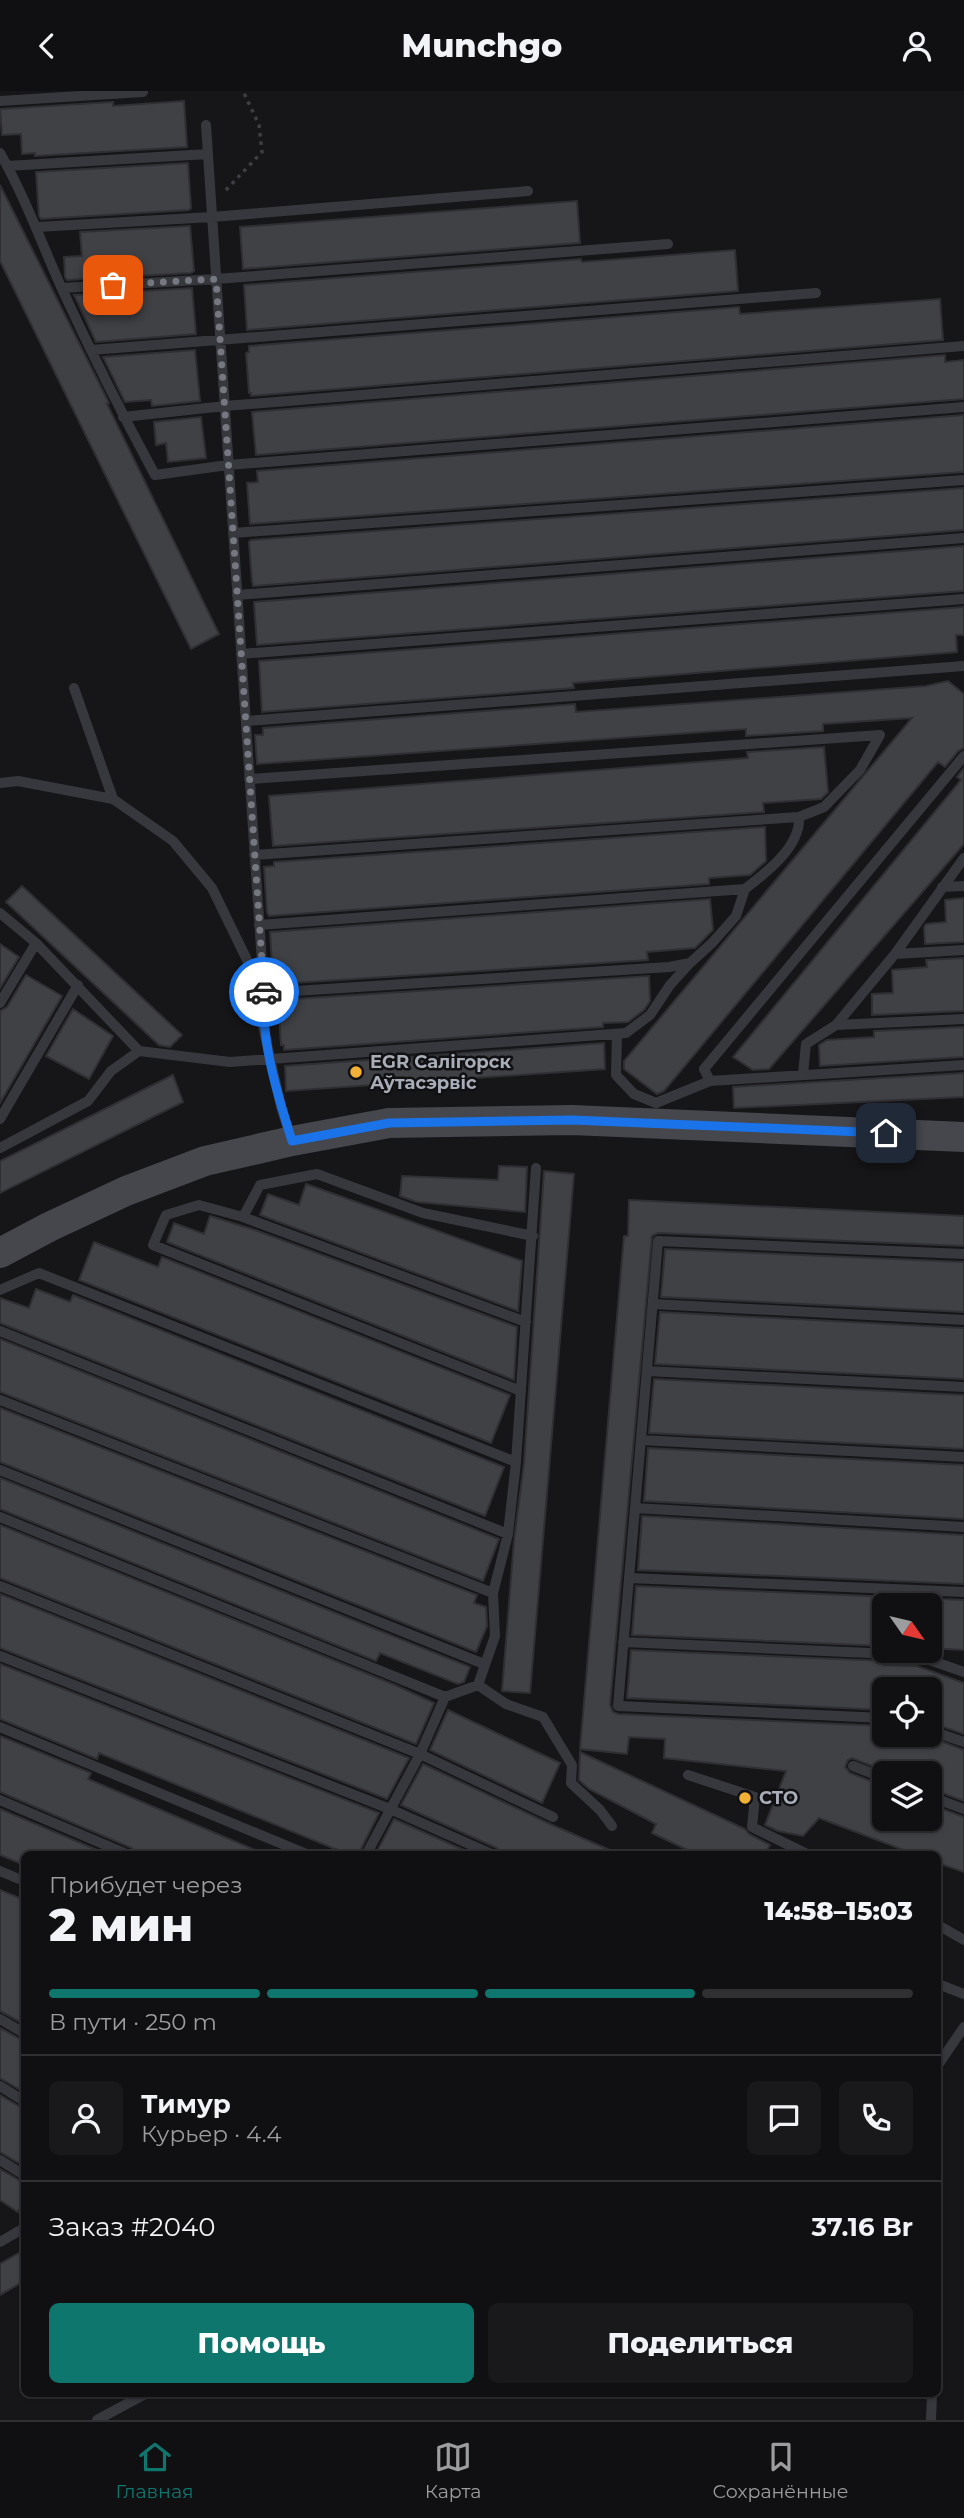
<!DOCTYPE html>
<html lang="ru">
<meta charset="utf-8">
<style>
:root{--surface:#101012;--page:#19191b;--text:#f1f3f6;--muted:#9c9d9f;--line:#303032;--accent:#0f766e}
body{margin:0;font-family:Montserrat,sans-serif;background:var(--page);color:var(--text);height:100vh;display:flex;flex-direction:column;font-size:26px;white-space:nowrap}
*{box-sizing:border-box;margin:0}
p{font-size:23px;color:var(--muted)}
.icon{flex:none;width:38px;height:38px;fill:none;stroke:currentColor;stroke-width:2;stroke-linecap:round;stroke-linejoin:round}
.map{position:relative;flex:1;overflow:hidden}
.panel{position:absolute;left:21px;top:1760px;width:920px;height:546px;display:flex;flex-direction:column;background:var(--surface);border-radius:10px;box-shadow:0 2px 5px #0004,0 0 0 2px var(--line)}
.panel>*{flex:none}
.needle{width:46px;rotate:124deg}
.fabs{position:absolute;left:872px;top:1502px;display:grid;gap:14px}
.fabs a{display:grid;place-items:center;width:70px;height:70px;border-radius:10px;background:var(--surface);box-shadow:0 2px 5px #0004,0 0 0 2px var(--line);font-size:35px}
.pin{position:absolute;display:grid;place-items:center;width:60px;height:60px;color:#fff;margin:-30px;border-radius:14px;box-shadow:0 4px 10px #0006}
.courier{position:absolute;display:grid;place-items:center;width:70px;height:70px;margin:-35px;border:5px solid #1a73e8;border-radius:50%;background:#fff;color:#222;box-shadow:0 2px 9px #0007}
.summary em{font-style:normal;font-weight:800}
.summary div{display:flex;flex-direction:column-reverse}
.summary{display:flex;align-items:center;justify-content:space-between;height:119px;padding:0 28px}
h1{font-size:46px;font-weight:800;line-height:52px}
.bar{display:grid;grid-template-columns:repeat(4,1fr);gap:10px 7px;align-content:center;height:84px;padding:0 28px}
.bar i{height:9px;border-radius:5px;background:var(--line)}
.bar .active{background:var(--accent)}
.bar p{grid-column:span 4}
.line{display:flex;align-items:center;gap:18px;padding:0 28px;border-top:2px solid var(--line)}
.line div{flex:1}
.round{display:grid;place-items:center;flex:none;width:74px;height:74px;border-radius:10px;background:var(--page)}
.primary-button{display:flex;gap:14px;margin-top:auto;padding:14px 28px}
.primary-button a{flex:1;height:80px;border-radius:10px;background:var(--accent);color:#fff;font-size:28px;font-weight:800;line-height:80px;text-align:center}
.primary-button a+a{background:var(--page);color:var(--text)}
header{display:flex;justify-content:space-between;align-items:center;height:91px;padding:0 28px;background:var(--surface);font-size:32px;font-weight:800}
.tabs{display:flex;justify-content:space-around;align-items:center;height:98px;border-top:2px solid var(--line);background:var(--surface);font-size:19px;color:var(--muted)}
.tabs a{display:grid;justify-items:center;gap:4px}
.tabs .active{color:var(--accent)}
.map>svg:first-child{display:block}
.building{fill:#404145;stroke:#303034;stroke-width:2}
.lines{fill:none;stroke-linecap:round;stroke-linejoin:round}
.path{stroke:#3d3f44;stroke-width:3.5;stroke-dasharray:3.5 5;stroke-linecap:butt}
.lane{stroke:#37383d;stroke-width:10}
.secondary{stroke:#45474d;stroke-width:30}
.done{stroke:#757880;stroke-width:7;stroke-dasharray:0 12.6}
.route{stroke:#1a73e8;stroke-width:9}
.poi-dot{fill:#f2b134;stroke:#111113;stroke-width:2.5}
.labels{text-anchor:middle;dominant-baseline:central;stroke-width:5;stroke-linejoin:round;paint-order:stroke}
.poi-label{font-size:18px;font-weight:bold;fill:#a8adb8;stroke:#111113;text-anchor:start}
</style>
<header><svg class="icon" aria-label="back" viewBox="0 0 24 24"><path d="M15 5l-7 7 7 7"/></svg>Munchgo<svg class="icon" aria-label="person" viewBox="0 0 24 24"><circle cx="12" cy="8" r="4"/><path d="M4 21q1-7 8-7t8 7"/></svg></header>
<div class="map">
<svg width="964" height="2329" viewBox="0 0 964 2329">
<rect width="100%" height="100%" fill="#161618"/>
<!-- building -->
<path class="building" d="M184,10L187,56L35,65V62L22,63L21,43L2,44L0,18L113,11V15Z
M188,72L191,117L189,119L41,128L39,125L36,81Z
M0,94L109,312L107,313L219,543L191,558L0,170Z
M577,110L580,152L243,178L240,136Z
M190,135L194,180L191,182L67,189L65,186L64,166L82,165L80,141Z
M735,159L738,200L247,239L244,194L581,168L582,171Z
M192,197L196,243L96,251L74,204Z
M940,208L943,249L251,305V302H249L246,262L249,261V255L739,216L740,223Z
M195,259L200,310L152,315L151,309L125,311L103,266Z
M945,264V271L964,269V308L256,364L252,321Z
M964,324V381L250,433L247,392L258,391L257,380Z
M201,326L206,367L168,371L166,352L156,354L154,331Z
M964,397V439L253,495L252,490L249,451L251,449Z
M964,455V500L257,554L254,511Z
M964,516V544H956L957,561L573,592L574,597L262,621L259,570Z
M948,590L964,603V657L958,660L945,676L938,671L664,1000L657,1003L624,978V970L912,627L823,633V640L746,645V638L257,673L255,644H263V637L575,613L576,621L926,595Z
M824,656L828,701L821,708L763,712L764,721L273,755L269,705L748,667L747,661Z
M964,677V753L769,978L753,979L733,966L961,689L957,686Z
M765,736L766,770L750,784L709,787V793L269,825L267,821L264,776L274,775V771Z
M22,795L182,944L170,956L159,954L6,811Z
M964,807V851L925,853L924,836L926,833L946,831L945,809Z
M710,808L713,839L695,857L647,861L648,869L277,893V889H273L270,841Z
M0,853L19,866L0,897Z
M964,867V920L872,924V903L893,902L892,879L927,876L926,869Z
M26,884L62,905L0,1012V920L7,916Z
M649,885L650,910L644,919L628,931L603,932V936L284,959V954H281L278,909Z
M73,918L113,945L89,988L46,965Z
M964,936V966L820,975L819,954L827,949L874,946V940Z
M604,952L605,978L286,1000L285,975Z
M964,982V1006L734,1017L733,996Z
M173,984L183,1011L0,1102V1070Z
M499,1075L527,1076L525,1121L417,1111L400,1105L402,1085L498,1089Z
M544,1080L574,1083L530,1602L502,1600L514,1450L524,1372Z
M306,1093L522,1170L518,1220L260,1124L268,1103L299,1114Z
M629,1109L964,1125V1155L658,1142L652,1145L610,1614L613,1621L618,1623L884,1635V1643H923L964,1659V1710L929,1697V1682H890L852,1667L848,1669L845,1676L850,1682L884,1695V1727H929V1713L964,1726V1781L938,1772V1764H917L819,1727L803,1745L778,1740L765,1734L786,1680L664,1667L665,1648L629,1646L627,1663L580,1658L624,1145H628Z
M210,1125L255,1139L517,1236L514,1289L167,1151L174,1132L204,1143Z
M94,1151L158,1176L162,1166L510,1304L491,1352L79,1189Z
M665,1158L964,1171V1221L661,1206Z
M36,1198L70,1211L73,1204L504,1376L485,1425L0,1232V1207L29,1217Z
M660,1221L964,1237V1288L655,1273Z
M0,1248L499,1448L483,1490L0,1301Z
M654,1288L964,1304V1358L649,1342Z
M0,1317L477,1504L474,1512L486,1516L487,1535L476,1561L0,1371Z
M648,1357L964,1374V1428L644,1410Z
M0,1387L470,1576L464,1591L458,1593L380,1562L376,1570L0,1418Z
M642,1425L964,1444V1493L638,1479Z
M0,1434L395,1594L434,1612L416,1653L0,1487Z
M636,1495L964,1509V1559L929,1557V1514H884V1555L632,1544Z
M0,1503L409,1667L387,1708L0,1557Z
M631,1559L884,1570V1574L917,1575L964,1592V1643L929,1631V1598H884V1619L627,1607Z
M0,1573L379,1722L358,1764H350L99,1662L97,1668L0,1628Z
M448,1619L560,1672L542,1712L430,1659Z
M0,1645L91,1682L88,1688L267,1764H137L132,1757L0,1701Z
M580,1661L745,1738L749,1743L770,1754L764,1764H698L652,1742L656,1733L589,1698L579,1689Z
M423,1673L550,1733L621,1764H502L497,1757L401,1714Z
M0,1718L109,1764H24V1774L0,1764Z
M394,1728L475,1764H375Z
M0,1799L24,1809V1933L0,1920Z
M0,1937L24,1950V2001L0,1987Z
M0,2004L24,2018V2075L0,2061Z
M0,2078L24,2092V2111L18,2121L0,2109Z
M24,2159V2190L0,2204V2173Z"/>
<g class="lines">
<!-- path -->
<path class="path" d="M226,99L262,61L259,34L243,0"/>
<!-- lane -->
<path class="lane" d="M0,10L143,1
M206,34L264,902L262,928
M0,62C25,106 42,153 62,198C91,261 122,323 155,384L228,374L964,316
M7,75L208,63
M37,136L212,126L528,100
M62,197L216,188L668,153
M91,259L816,202
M123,326L225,315L964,255
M233,442L964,389
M237,504L964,447
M241,563L964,508
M74,597L113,708
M246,630L964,575
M964,665L704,978L710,990L964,974
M249,688L880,644
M0,692L18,690L113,708L173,750L212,797L249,873L281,1016L291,1047
M254,764L799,726L824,716L860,679L880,644
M942,796L964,795
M0,822L36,852L139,960L230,971L626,942L650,924L670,894L690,872
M259,834L745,798C766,782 801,755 799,726
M895,863L964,859
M264,902L669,876L690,872L712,852L736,825L745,798
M0,912L36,852
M836,934L964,928
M617,943L616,984L634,1003L656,1012L710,990
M803,983L806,953L836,934L895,863L964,767
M0,1028L78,894
M0,1057L88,1010L111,980L139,960
M243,1126L526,1231
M0,1199L39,1182L516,1371
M653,1213L964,1229
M0,1240L508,1443
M647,1280L964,1296
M521,1300L153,1154L166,1124L199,1114L243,1126L260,1094L317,1083L423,1122L533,1145
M0,1309L493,1502
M641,1349L964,1366
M0,1379L484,1573
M635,1417L964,1436
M0,1426L445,1606
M629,1487L964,1501
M0,1495L420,1663L553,1726
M623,1551L915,1564L964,1581
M0,1565L390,1718L494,1764
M478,1594L506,1613L543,1626L572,1674L571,1692L600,1719L612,1735
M884,1627L618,1615L658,1150L964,1163
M0,1636L309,1764
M929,1639L964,1651
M853,1675L884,1687
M688,1684L755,1706L752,1736L809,1764
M929,1705L964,1718
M0,1709L129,1764
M366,1764L420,1663L445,1606L478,1594L495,1545L493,1502L508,1443L516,1371L536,1077
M0,1780L24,1790
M938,1834L964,1849
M938,1893L964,1903
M0,1928L24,1942
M938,1974L964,1936
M0,1995L24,2010
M0,2069L24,2084
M0,2151L24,2137
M97,2329L145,2303
M931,2329L932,2303"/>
<!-- secondary -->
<path class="secondary" d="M0,1162L49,1136L126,1100L205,1070L292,1050L389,1032L572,1029L964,1046"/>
</g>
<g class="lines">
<!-- done -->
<path class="done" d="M113,194L216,188L264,901"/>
<!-- route -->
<path class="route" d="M264,901C261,951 277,1002 292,1050L389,1032L572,1029L886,1042"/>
</g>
<!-- markers -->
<g class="poi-dot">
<circle cx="356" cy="981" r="7"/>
<circle cx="745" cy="1707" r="7"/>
</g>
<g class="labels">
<!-- poi labels -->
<g class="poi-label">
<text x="370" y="971">EGR Салігорск<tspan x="370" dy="21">Аўтасэрвіс</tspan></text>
<text x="759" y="1707">СТО</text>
</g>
</g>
</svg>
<div class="fabs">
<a><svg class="needle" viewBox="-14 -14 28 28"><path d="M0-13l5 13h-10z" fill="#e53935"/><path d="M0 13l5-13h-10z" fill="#9c9d9f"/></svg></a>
<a><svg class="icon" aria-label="locate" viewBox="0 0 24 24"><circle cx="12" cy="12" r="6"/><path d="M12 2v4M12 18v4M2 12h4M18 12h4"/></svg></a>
<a><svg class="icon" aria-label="layers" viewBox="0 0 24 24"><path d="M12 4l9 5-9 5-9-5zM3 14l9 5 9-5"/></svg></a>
</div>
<div class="pin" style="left:113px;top:194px;background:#ea580c"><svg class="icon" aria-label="bag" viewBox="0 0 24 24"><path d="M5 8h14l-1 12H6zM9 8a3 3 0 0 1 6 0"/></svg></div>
<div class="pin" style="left:886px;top:1042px;background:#1f2937"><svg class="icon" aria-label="home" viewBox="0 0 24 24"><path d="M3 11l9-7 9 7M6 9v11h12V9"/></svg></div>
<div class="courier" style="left:264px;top:901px"><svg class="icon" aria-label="car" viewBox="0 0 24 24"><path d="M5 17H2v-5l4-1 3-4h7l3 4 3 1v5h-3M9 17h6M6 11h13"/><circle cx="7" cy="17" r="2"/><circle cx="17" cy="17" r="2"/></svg></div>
<section class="panel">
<div class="summary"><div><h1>2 мин</h1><p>Прибудет через</p></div><em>14:58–15:03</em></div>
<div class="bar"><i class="active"></i><i class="active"></i><i class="active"></i><i></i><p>В пути · 250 m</p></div>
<div class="line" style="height:126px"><a class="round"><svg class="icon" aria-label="person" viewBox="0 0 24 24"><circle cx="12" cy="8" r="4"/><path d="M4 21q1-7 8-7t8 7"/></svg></a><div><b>Тимур</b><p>Курьер · 4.4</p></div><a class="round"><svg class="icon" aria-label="chat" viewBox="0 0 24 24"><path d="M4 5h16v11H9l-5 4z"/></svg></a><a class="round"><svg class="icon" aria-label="phone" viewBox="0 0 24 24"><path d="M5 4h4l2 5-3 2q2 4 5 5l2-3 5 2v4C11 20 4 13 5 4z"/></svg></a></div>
<div class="line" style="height:91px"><div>Заказ #2040</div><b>37.16 Br</b></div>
<div class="primary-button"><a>Помощь</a><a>Поделиться</a></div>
</section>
</div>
<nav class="tabs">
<a class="active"><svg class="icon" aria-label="home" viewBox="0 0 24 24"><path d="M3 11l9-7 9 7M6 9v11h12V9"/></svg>Главная</a>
<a><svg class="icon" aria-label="map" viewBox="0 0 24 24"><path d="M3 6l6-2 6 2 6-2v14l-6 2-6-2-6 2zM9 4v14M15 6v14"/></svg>Карта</a>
<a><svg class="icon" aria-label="saved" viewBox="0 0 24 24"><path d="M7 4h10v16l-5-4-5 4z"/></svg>Сохранённые</a>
</nav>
